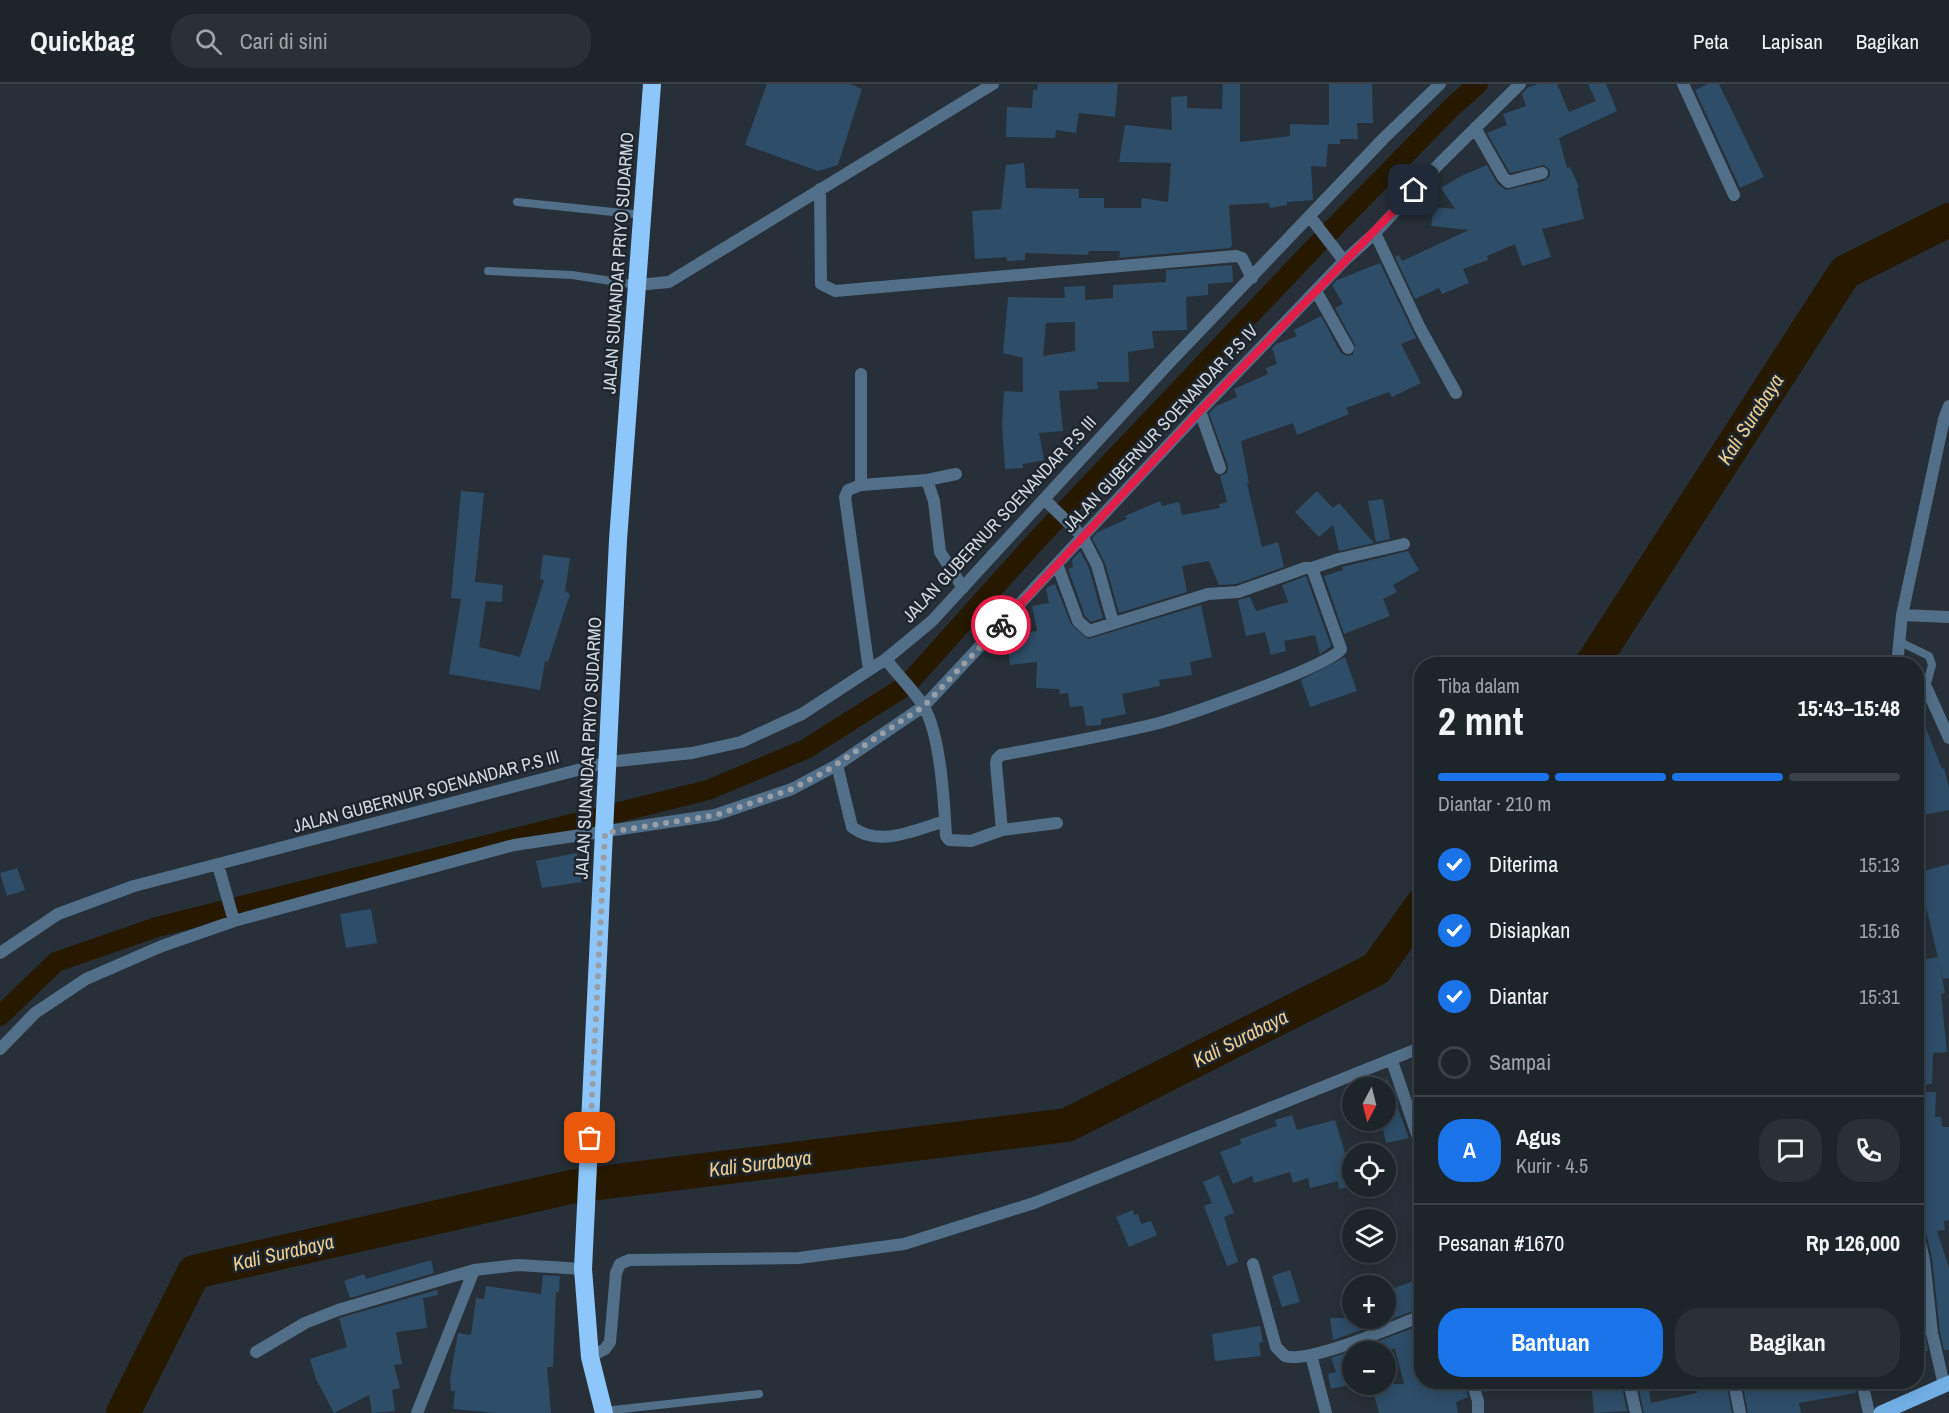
<!DOCTYPE html>
<html lang="id">
<meta charset="utf-8">
<style>
:root{--surface:#1d242a;--page:#2a3036;--text:#f1f3f6;--muted:#a0a4a8;--line:#3b4147;--accent:#1a73e8}
body{margin:0;font-family:"Archivo Narrow",sans-serif;background:var(--page);color:var(--text);height:100vh;display:flex;flex-direction:column;font-size:22px;white-space:nowrap}
*{box-sizing:border-box;margin:0}
p{font-size:20px;color:var(--muted)}
.icon{flex:none;width:33px;height:33px;fill:none;stroke:currentColor;stroke-width:2;stroke-linecap:round;stroke-linejoin:round}
.map{position:relative;flex:1;overflow:hidden}
.drawer{position:absolute;left:1414px;top:573px;width:510px;height:732px;display:flex;flex-direction:column;background:var(--surface);border-radius:24px;box-shadow:0 3px 15px #0003,0 0 0 2px var(--line)}
.drawer>*{flex:none}
.needle{width:39px;rotate:187deg}
.buttons{position:absolute;left:1342px;top:993px;display:grid;gap:12px}
.buttons a{display:grid;place-items:center;width:54px;height:54px;border-radius:50%;background:var(--surface);box-shadow:0 3px 15px #0003,0 0 0 2px var(--line);font-size:30px}
.pin{position:absolute;display:grid;place-items:center;width:51px;height:51px;color:#fff;margin:-26px;border-radius:12px;box-shadow:0 3px 9px #0006}
.courier{position:absolute;display:grid;place-items:center;width:60px;height:60px;margin:-30px;border:4px solid #e11d48;border-radius:50%;background:#fff;color:#222;box-shadow:0 2px 8px #0007}
.head em{font-style:normal;font-weight:700}
.head div{display:flex;flex-direction:column-reverse}
.head{display:flex;align-items:center;justify-content:space-between;height:102px;padding:0 24px}
h1{font-size:39px;font-weight:700;line-height:45px}
.bar{display:grid;grid-template-columns:repeat(4,1fr);gap:9px 6px;align-content:center;height:72px;padding:0 24px}
.bar i{height:8px;border-radius:4px;background:var(--line)}
.bar .current{background:var(--accent)}
.bar p{grid-column:span 4}
.line{display:flex;align-items:center;gap:15px;padding:0 24px;border-top:2px solid var(--line)}
.line div{flex:1}
.round{display:grid;place-items:center;flex:none;width:63px;height:63px;border-radius:24px;background:var(--page)}
ol{padding:0 24px;list-style:none}
li{display:flex;align-items:center;gap:18px;height:66px}
li p{margin-inline-start:auto}
li .icon{padding:6px;border-radius:50%;background:var(--accent);color:#fff;stroke-width:4}
li:last-child{color:var(--muted)}
li i{width:33px;height:33px;border:3px solid var(--line);border-radius:50%}
.cta{display:flex;gap:12px;margin-top:auto;padding:12px 24px}
.cta a{flex:1;height:69px;border-radius:24px;background:var(--accent);color:#fff;font-size:24px;font-weight:700;line-height:69px;text-align:center}
.cta a+a{background:var(--page);color:var(--text)}
header{display:flex;align-items:center;gap:36px;box-sizing:border-box;height:84px;padding:0 30px;background:var(--surface);border-bottom:2px solid var(--line)}
header strong{font-size:28px}
nav{display:flex;gap:33px;margin-inline-start:auto;font-size:21px}
.search{width:420px;height:54px;background:var(--page);display:flex;align-items:center;gap:15px;box-sizing:border-box;padding:0 21px;border-radius:24px;color:var(--muted);font-size:22px}
.map>svg:first-child{display:block}
.lines{fill:none;stroke-linecap:round;stroke-linejoin:round}
.canal{stroke:#261900;stroke-width:20}
.river{stroke:#261900;stroke-width:34}
.building{fill:#2e4d68;fill-rule:evenodd}
.lane{stroke:#526f89;stroke-width:8}
.street{stroke:#526f89;stroke-width:12}
.primary{stroke:#71aee4;stroke-width:15}
.highway{stroke:#8cc6fa;stroke-width:18}
.done{stroke:#979ea5;stroke-width:6;stroke-dasharray:0 10.8}
.route{stroke:#e11d48;stroke-width:8}
.labels{text-anchor:middle;dominant-baseline:central;stroke-width:5;stroke-linejoin:round;paint-order:stroke}
.street-label{font-size:18px;fill:#d4dadf;stroke:#1d262e}
.water-label{font-size:20px;font-style:italic;fill:#efce8e;stroke:#1d262e}
</style>
<header>
<strong>Quickbag</strong>
<div class="search"><svg class="icon" aria-label="search" viewBox="0 0 24 24"><circle cx="10" cy="10" r="6"/><path d="M15 15l6 6"/></svg>Cari di sini</div>
<nav><a>Peta</a><a>Lapisan</a><a>Bagikan</a></nav>
</header>
<div class="map">
<svg width="1949" height="1329" viewBox="0 0 1949 1329">
<rect width="100%" height="100%" fill="#273038"/>
<g class="lines">
<!-- canal -->
<path class="canal" d="M0,932L56,878L157,843L708,706L806,665L907,601L1036,457L1308,170L1452,23L1478,0"/>
<!-- river -->
<path class="river" d="M1592,580L1845,188L1949,136
M123,1329L194,1188L575,1102L1067,1041L1376,885L1422,821"/>
</g>
<!-- building -->
<path class="building" d="M767,0H850L862,5L838,81L818,87L745,61Z
M1038,0H1118L1115,33L1079,29L1076,49L1056,46L1055,54L1006,53L1007,23L1032,24L1033,6H1037Z
M1223,0H1240V58L1290,52V40L1329,41V0H1372L1373,39H1357L1358,55H1340V60H1328L1326,83L1311,82L1313,116L1287,118V121L1270,124L1269,119L1229,121L1232,161L1230,164L1119,174L1120,167H1089L1088,171L1025,169V176L1007,177L1006,173L975,175L972,127L1001,125L1006,81L1024,79L1026,104L1079,105V114H1104V124H1141L1142,114L1168,118L1171,79L1119,78L1125,41L1172,46L1171,13L1187,12V24L1222,25Z
M1538,0H1557L1569,28L1596,17L1588,0H1606L1617,27L1559,54L1567,84L1570,83L1579,103L1577,104L1584,135L1542,145L1551,173L1522,182L1515,160L1487,172L1488,176L1463,185L1469,199L1442,210L1439,204L1415,215L1395,173L1399,171L1402,177L1469,146L1431,142L1434,123L1455,125L1441,104L1461,92L1487,81L1497,99L1506,106L1544,97L1550,92V86L1544,81L1510,89L1487,49L1507,41L1503,30L1526,22L1522,10L1527,4Z
M1708,0H1719L1764,93L1740,104L1695,6Z
M1380,179L1416,254L1401,260L1421,299L1392,313L1389,308L1346,324L1349,330L1297,351L1293,339L1241,357L1249,399L1247,400L1262,463L1278,458L1284,483L1236,500L1219,501L1209,477L1182,482L1187,508L1119,529L1105,479L1092,454L1098,448L1127,435L1125,432L1160,417L1162,422L1179,418L1182,431L1220,424L1219,420L1227,418L1220,392L1227,389L1228,382L1209,329L1216,322L1237,313L1234,305L1268,290L1266,284L1277,280L1272,264L1276,260L1297,252L1294,246L1321,232L1341,269L1347,272L1353,271L1355,261L1335,224L1343,220L1332,201L1337,196Z
M1232,181L1233,198L1208,200V211L1186,213L1187,246L1152,247L1154,264L1128,268L1129,298H1097L1098,305L1059,307L1063,347L1039,349L1044,376L1023,380V384L1005,385L1002,340L1004,307L1023,308V274L1003,269L1008,213L1065,214L1064,203L1085,202V216L1113,214V201L1166,198V186ZM1075,238V267L1043,272L1046,239Z
M461,407L484,409L475,498L503,501L502,518L486,517L479,563L520,573L544,496L540,495L543,471L570,474L565,507L570,510L548,578L545,577L540,606L449,590L461,515L451,514Z
M1317,407L1333,424L1339,419L1374,459L1339,467L1333,441L1319,453L1295,428Z
M1383,415L1390,455L1376,458L1368,417Z
M1080,467L1089,484L1103,534L1091,538L1085,532L1068,485L1073,483L1072,476Z
M1408,467L1419,486L1393,501L1397,508L1383,515L1390,532L1344,550L1324,492L1343,486L1342,483Z
M1306,492L1331,562L1320,570L1315,551L1284,557L1286,567L1271,571L1265,548L1246,552L1238,516L1250,513L1256,527L1288,518L1282,501Z
M1055,500L1071,540L1088,555L1201,521L1212,573L1190,578L1192,591L1159,596L1160,602L1122,610L1126,630L1101,635V641L1086,642L1083,622L1070,623L1068,609L1060,610L1059,605L1036,604L1037,578L1010,581L1007,551L1037,547L1032,522L1049,519L1046,504Z
M1345,573L1357,607L1310,623L1301,596Z
M1917,621L1942,685L1944,684L1949,704V726L1917,732Z
M577,769L582,798L542,804L536,777Z
M1949,780V894L1943,895L1926,823L1917,826V789Z
M17,784L25,806L7,812L0,789Z
M371,825L377,859L346,864L340,830Z
M1938,873L1945,909L1941,910L1947,968L1933,969L1932,1000L1917,1002V877Z
M1386,992L1409,1054L1386,1059L1381,1036H1386Z
M1919,1008H1936L1935,1033H1941L1942,1043H1949V1136L1944,1137L1945,1146L1937,1147L1949,1184V1266H1944L1940,1248L1932,1175L1925,1144L1917,1138Z
M1292,1031L1297,1046L1335,1036L1346,1072L1353,1071V1102L1339,1105L1338,1097L1310,1104L1308,1094L1293,1099L1290,1088L1254,1099L1252,1092L1233,1100L1220,1068L1241,1060L1240,1055L1277,1042L1275,1036Z
M1219,1091L1234,1129L1224,1133L1238,1178L1227,1182L1204,1122L1212,1119L1203,1098Z
M1133,1126L1134,1131L1138,1130L1141,1140L1151,1137L1157,1151L1129,1163L1116,1133Z
M431,1176L434,1189L350,1214L344,1197L364,1190L366,1195Z
M1290,1186L1300,1218L1282,1223L1272,1192Z
M1917,1188L1928,1267L1917,1268Z
M543,1191L560,1192L559,1208H556L553,1283H547L551,1329H497L453,1325L455,1307H451L450,1294L458,1249L471,1251L476,1214L484,1215L486,1202L541,1210Z
M1422,1194V1224L1333,1256L1330,1234H1386V1207Z
M437,1206L438,1211L423,1214L427,1244L396,1248L402,1280L394,1281L400,1304L392,1306L395,1327L372,1329L369,1311L334,1329L316,1295L310,1275L347,1263L339,1234Z
M1422,1241V1257L1418,1259L1422,1276V1298H1464L1468,1313L1456,1318L1458,1329H1379L1371,1300H1404L1395,1265L1353,1268V1300L1331,1305L1328,1290L1336,1288L1331,1274Z
M1260,1242L1263,1258L1259,1259L1261,1272L1215,1277L1212,1250Z
M1480,1298H1505L1506,1302L1484,1308Z
M1591,1298H1621L1627,1327L1594,1329Z
M1637,1298H1648L1651,1319L1697,1309L1696,1298H1726L1732,1329H1644Z
M1742,1298H1854L1856,1309L1799,1319L1801,1329H1748Z"/>
<g class="lines">
<!-- lane -->
<path class="lane" d="M517,118L642,131
M488,187L572,191L637,201
M1900,558L1929,572L1932,581L1926,603
M604,1327L759,1310"/>
<!-- street -->
<path class="street" d="M1683,0L1734,111
M1475,44L1503,93L1508,98L1542,89
M820,105L821,200L835,207L1236,172L1242,174L1252,194
M1311,134L1344,177
M1375,149L1420,244L1456,309
M637,201L669,198L993,0
M1316,207L1348,264
M861,290V401
M1200,327L1220,384
M927,396L956,390
M1044,415L1082,452L1097,481L1113,538
M1312,484L1339,475L1404,460
M1902,531L1949,533
M886,575C897,591 914,606 924,623C941,653 944,718 946,752L949,756L971,757L1002,746L1057,739
M1897,580L1902,531L1944,335L1949,322
M869,586L845,413L848,406L861,401L927,396L934,417L940,468L963,504
M1917,594L1926,603L1949,654
M837,681L852,743C879,764 915,746 945,737
M1002,746L996,680L997,675L1001,671C1054,661 1107,652 1159,639C1184,632 1333,581 1341,565L1312,484H1305L1238,508L1208,510L1089,547L1078,537L1057,480
M218,781L234,837
M0,869L58,830L134,802L608,678L692,669L741,658L802,630L886,575L932,537L1170,278L1384,54L1440,0
M0,965L35,929L86,895L162,862L234,837L514,761L715,731L792,705L837,681L924,622L1200,327L1344,177L1375,149L1441,78L1520,0
M1392,977L1422,1065
M1917,1146L1924,1176L1932,1249L1944,1301
M1253,1180L1276,1263L1285,1272C1309,1280 1394,1242 1422,1232
M256,1268L305,1239L338,1226L474,1186L518,1181L583,1185
M1311,1271L1326,1329
M590,1273L605,1265L610,1258L616,1189L620,1180L629,1176L799,1174L904,1160L1034,1119L1422,963
M1472,1298L1478,1317V1329
M1629,1298L1636,1329
M1734,1298L1740,1329
M1862,1298L1869,1329
M417,1329L474,1186"/>
<!-- primary -->
<path class="primary" d="M1881,1329L1949,1299"/>
<!-- highway -->
<path class="highway" d="M604,1329L590,1273L583,1185L618,456L652,0"/>
</g>
<g class="lines">
<!-- done -->
<path class="done" d="M590,1054L605,749L716,731L792,705L826,687L924,622L1001,541"/>
<!-- route -->
<path class="route" d="M1001,541L1200,327L1414,106"/>
</g>
<g class="labels">
<!-- street labels -->
<g class="street-label">
<text transform="translate(618 179) rotate(-86)">JALAN SUNANDAR PRIYO SUDARMO</text>
<text transform="translate(1160 344) rotate(-47)">JALAN GUBERNUR SOENANDAR P.S IV</text>
<text transform="translate(999 435) rotate(-47)">JALAN GUBERNUR SOENANDAR P.S III</text>
<text transform="translate(588 664) rotate(-87)">JALAN SUNANDAR PRIYO SUDARMO</text>
<text transform="translate(426 707) rotate(-15)">JALAN GUBERNUR SOENANDAR P.S III</text>
</g>
<!-- water labels -->
<g class="water-label">
<text transform="translate(1750 335) rotate(-57)">Kali Surabaya</text>
<text transform="translate(1240 954) rotate(-27)">Kali Surabaya</text>
<text transform="translate(760 1079) rotate(-7)">Kali Surabaya</text>
<text transform="translate(283 1168) rotate(-13)">Kali Surabaya</text>
</g>
</g>
</svg>
<div class="buttons">
<a><svg class="needle" viewBox="-14 -14 28 28"><path d="M0-13l5 13h-10z" fill="#e53935"/><path d="M0 13l5-13h-10z" fill="#a0a4a8"/></svg></a>
<a><svg class="icon" aria-label="locate" viewBox="0 0 24 24"><circle cx="12" cy="12" r="6"/><path d="M12 2v4M12 18v4M2 12h4M18 12h4"/></svg></a>
<a><svg class="icon" aria-label="layers" viewBox="0 0 24 24"><path d="M12 4l9 5-9 5-9-5zM3 14l9 5 9-5"/></svg></a>
<a>+</a>
<a>−</a>
</div>
<div class="pin" style="left:590px;top:1054px;background:#ea580c"><svg class="icon" aria-label="bag" viewBox="0 0 24 24"><path d="M5 8h14l-1 12H6zM9 8a3 3 0 0 1 6 0"/></svg></div>
<div class="pin" style="left:1414px;top:106px;background:#1f2937"><svg class="icon" aria-label="home" viewBox="0 0 24 24"><path d="M3 11l9-7 9 7M6 9v11h12V9"/></svg></div>
<div class="courier" style="left:1001px;top:541px"><svg class="icon" aria-label="bike" viewBox="0 0 24 24"><circle cx="6" cy="16" r="4"/><circle cx="18" cy="16" r="4"/><path d="M6 16l4-8h5l3 8M10 8l3 8H6M13 5h3"/></svg></div>
<section class="drawer">
<div class="head"><div><h1>2 mnt</h1><p>Tiba dalam</p></div><em>15:43–15:48</em></div>
<div class="bar"><i class="current"></i><i class="current"></i><i class="current"></i><i></i><p>Diantar · 210 m</p></div>
<ol>
<li><svg class="icon" aria-label="check" viewBox="0 0 24 24"><path d="M5 12l5 5 9-10"/></svg>Diterima<p>15:13</p></li>
<li><svg class="icon" aria-label="check" viewBox="0 0 24 24"><path d="M5 12l5 5 9-10"/></svg>Disiapkan<p>15:16</p></li>
<li><svg class="icon" aria-label="check" viewBox="0 0 24 24"><path d="M5 12l5 5 9-10"/></svg>Diantar<p>15:31</p></li>
<li><i></i>Sampai</li>
</ol>
<div class="line" style="height:108px"><b class="round" style="background:var(--accent);color:#fff">A</b><div><b>Agus</b><p>Kurir · 4.5</p></div><a class="round"><svg class="icon" aria-label="chat" viewBox="0 0 24 24"><path d="M4 5h16v11H9l-5 4z"/></svg></a><a class="round"><svg class="icon" aria-label="phone" viewBox="0 0 24 24"><path d="M5 4h4l2 5-3 2q2 4 5 5l2-3 5 2v4C11 20 4 13 5 4z"/></svg></a></div>
<div class="line" style="height:78px"><div>Pesanan #1670</div><b>Rp 126,000</b></div>
<div class="cta"><a>Bantuan</a><a>Bagikan</a></div>
</section>
</div>
